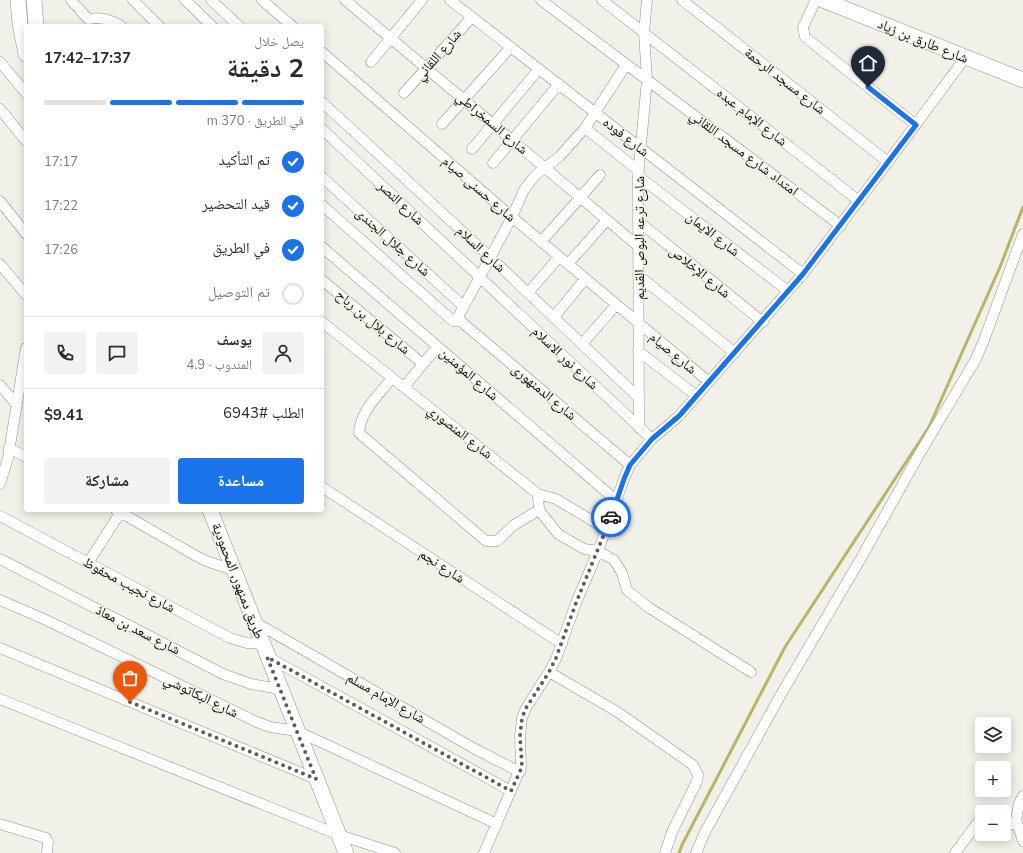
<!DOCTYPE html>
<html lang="ar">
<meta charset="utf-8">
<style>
:root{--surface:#fff;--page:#f2f2f3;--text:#2b2b33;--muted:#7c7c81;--line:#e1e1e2;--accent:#1a73e8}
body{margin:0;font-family:"Nunito Sans","Noto Naskh Arabic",sans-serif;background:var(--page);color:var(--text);direction:rtl;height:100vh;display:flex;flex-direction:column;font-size:15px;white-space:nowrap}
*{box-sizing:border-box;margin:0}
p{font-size:13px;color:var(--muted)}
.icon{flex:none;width:22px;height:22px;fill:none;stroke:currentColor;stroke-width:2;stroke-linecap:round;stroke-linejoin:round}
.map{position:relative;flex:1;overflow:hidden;direction:ltr}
.side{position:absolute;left:24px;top:24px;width:300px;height:488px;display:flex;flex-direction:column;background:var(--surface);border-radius:4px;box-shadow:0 2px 10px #0003;direction:rtl}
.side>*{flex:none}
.tools{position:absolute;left:975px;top:717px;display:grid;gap:8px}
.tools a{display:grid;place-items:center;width:36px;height:36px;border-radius:4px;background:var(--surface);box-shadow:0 2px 10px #0003;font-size:20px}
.pin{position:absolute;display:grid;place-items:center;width:34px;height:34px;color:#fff;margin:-41px -17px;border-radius:50% 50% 50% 0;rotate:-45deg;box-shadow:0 0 4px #0007}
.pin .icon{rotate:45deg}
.courier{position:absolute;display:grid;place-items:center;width:40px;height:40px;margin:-20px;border:3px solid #1a73e8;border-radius:50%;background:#fff;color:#222;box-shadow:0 1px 5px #0007}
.headline em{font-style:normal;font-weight:700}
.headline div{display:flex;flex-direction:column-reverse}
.headline{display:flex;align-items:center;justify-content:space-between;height:68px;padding:0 20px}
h1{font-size:26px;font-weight:700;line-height:30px}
.bar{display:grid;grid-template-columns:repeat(4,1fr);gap:6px 4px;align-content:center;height:48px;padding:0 20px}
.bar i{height:5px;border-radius:3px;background:var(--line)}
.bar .selected{background:var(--accent)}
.bar p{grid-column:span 4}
.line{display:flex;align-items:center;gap:10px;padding:0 20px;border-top:1px solid var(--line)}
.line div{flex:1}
.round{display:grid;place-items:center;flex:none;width:42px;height:42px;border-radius:4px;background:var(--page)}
ol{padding:0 20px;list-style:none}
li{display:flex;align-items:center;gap:12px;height:44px}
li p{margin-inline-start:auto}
li .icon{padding:4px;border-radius:50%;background:var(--accent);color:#fff;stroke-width:4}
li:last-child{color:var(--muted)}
li i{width:22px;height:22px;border:2px solid var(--line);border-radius:50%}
.primary-button{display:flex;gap:8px;margin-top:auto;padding:8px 20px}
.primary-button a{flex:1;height:46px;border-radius:4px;background:var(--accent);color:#fff;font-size:16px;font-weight:700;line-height:46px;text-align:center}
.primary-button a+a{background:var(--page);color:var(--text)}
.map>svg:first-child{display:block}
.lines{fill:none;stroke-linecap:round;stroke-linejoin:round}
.stream{stroke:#bab466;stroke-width:3}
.street-casing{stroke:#93938c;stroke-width:11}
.secondary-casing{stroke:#93938c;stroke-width:16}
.street{stroke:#fff;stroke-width:10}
.secondary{stroke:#fff;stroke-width:15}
.done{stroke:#5d5d59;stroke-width:4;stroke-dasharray:0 7.2}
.route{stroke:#1a73e8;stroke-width:5}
.labels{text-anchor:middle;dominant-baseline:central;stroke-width:3;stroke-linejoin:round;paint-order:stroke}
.street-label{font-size:14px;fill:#0e0d0b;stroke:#f1f1e9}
</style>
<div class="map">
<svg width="1023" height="853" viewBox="0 0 1023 853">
<rect width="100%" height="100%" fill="#f1f1e9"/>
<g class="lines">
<!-- stream -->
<path class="stream" d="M679,853L682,845L785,647L929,427L1000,267L1023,207"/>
<!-- street casing -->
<g class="street-casing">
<path id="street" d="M71,0L88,19
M133,0L159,26
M185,0L212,26
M211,0L239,26
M262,0L292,26
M345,0L638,246
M450,0L803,274
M541,0L841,226
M602,0L859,201
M682,0L888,162
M816,0L803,27L805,37L916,125
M88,19C101,17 110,19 121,26
M322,52L512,217L709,382
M0,62L26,93
M371,62L422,0
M404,93L472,17
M322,102L490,257L639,398
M0,109L26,141
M442,124L511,47
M585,128L639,171
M322,129L652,439
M472,149L539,69
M493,163L559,84
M638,176L788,291
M322,177L463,306
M0,201L26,234
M322,205L453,321H456L512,217L524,190L530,182L537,174L560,156L585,128L626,65
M638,221L763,322
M541,242L600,175
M322,247L617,501
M0,264L26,295
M568,264L607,220
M638,275L735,353
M322,280L423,364
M528,293L559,257
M554,317L585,279
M457,318L630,465
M322,322L538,494L556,499L606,529
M582,344L616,305
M638,351L697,396
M392,378C379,395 360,411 359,433L486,541H497L514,525L539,510
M0,385L17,405
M404,387L437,347
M639,428L638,176L647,80L644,32L647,0
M9,448L26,457
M0,484L8,458L26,348
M322,487L562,644
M538,494L539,510L558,534L584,549L598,551L614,560L622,573L627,590L648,607L751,672
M116,510L198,557L209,562L233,570
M0,516L230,638L247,643L262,644
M0,559L223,674L251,684L280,689
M88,563L122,510
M0,600L44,619L257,722L270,727L297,731L497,824
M253,621L475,749L520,772
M0,648L316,779
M268,657L511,791
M549,672L616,711L693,765L698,775L697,781L672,832L665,853
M0,699L339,835L395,853
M1016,820L1023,841
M1004,823L1006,825L1012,824L1016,820C1018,811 1017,804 1023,796
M0,824L46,838L48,842L47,853
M484,853L521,767L520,736L522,718L526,708L549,672L556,659L576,603L598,551L624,479L630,465L652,439L679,416L803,274L888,162L965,58
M696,853L704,834L780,696L860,560L920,453L976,359L984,340L1023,234
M955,853L982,817"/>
</g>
<!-- secondary casing -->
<g class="secondary-casing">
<path id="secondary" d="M18,0L20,24L26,54
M34,0L36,26
M823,0L1023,80
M210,510L346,853"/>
</g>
<!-- street -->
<use href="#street" class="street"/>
<!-- secondary -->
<use href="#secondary" class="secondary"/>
</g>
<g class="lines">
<!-- done -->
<path class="done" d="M130,702L316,779L267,657L511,791L522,767L520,736L522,718L526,708L549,672L556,658L576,603L611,517"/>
<!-- route -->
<path class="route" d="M611,517L624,479L630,465L652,439L679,416L803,274L916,125L868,87"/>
</g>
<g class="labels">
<!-- street labels -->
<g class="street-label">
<text transform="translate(923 41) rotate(22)">شارع طارق بن زياد</text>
<text transform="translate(438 55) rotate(-49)">شارع اللقاني</text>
<text transform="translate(785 81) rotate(38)">شارع مسجد الرحمة</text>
<text transform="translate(752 117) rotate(38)">شارع الإمام عبده</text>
<text transform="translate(492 123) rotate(40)">شارع السمخراطي</text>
<text transform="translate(626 137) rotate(38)">شارع فوده</text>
<text transform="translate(744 153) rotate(37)">امتداد شارع مسجد اللقاني</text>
<text transform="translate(479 189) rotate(41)">شارع حسنى صيام</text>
<text transform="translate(401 203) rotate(43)">شارع النصر</text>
<text transform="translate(713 234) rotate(38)">شارع الايمان</text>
<text transform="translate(639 238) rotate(-90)">شارع ترعه البوص القديم</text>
<text transform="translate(393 242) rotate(42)">شارع جلال الجندى</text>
<text transform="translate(481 249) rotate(43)">شارع السلام</text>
<text transform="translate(700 272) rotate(39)">شارع الإخلاص</text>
<text transform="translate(373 322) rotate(40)">شارع بلال بن رباح</text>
<text transform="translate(673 353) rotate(40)">شارع صيام</text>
<text transform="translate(565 358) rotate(43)">شارع نور الاسلام</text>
<text transform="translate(469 374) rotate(41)">شارع المؤمنين</text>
<text transform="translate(544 392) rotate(40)">شارع الدمنهورى</text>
<text transform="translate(460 432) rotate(38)">شارع المنصوري</text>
<text transform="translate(442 566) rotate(33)">شارع نجم</text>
<text transform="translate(238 581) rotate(69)">طريق دمنهور, المحمودية</text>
<text transform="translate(129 585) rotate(28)">شارع نجيب محفوظ</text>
<text transform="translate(138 630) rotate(27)">شارع سعد بن معاذ</text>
<text transform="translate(201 696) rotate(26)">شارع البكاتوشي</text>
<text transform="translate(386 698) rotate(30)">شارع الإمام مسلم</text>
</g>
</g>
</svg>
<div class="tools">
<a><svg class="icon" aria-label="layers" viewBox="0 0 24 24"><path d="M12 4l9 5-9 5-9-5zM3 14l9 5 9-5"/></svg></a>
<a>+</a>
<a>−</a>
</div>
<div class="pin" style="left:130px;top:702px;background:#ea580c"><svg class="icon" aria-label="bag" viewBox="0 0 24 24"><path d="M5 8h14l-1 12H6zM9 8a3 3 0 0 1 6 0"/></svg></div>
<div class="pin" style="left:868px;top:87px;background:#1f2937"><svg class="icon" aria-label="home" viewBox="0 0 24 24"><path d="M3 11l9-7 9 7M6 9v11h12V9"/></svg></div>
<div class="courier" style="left:611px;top:517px"><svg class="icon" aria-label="car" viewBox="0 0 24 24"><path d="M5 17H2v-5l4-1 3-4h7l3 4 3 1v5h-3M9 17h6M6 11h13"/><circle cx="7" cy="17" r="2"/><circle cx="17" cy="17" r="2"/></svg></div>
<section class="side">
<div class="headline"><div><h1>2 دقيقة</h1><p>يصل خلال</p></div><em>17:37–17:42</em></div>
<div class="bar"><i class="selected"></i><i class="selected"></i><i class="selected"></i><i></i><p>في الطريق · 370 m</p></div>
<ol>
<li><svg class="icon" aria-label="check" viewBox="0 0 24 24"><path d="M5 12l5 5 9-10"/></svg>تم التأكيد<p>17:17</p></li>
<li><svg class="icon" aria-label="check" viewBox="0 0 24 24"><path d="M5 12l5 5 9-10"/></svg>قيد التحضير<p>17:22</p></li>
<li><svg class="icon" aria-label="check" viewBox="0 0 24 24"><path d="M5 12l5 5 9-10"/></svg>في الطريق<p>17:26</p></li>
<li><i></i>تم التوصيل</li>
</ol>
<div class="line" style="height:72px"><a class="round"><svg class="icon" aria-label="person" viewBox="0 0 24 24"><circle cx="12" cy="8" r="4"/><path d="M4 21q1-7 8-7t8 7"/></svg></a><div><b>يوسف</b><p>المندوب · 4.9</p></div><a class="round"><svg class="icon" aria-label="chat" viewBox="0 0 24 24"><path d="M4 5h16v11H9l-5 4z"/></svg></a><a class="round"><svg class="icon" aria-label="phone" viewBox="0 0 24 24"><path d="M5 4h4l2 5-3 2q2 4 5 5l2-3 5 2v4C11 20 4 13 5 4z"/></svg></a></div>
<div class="line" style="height:52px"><div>الطلب #6943</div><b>$9.41</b></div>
<div class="primary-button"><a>مساعدة</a><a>مشاركة</a></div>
</section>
</div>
